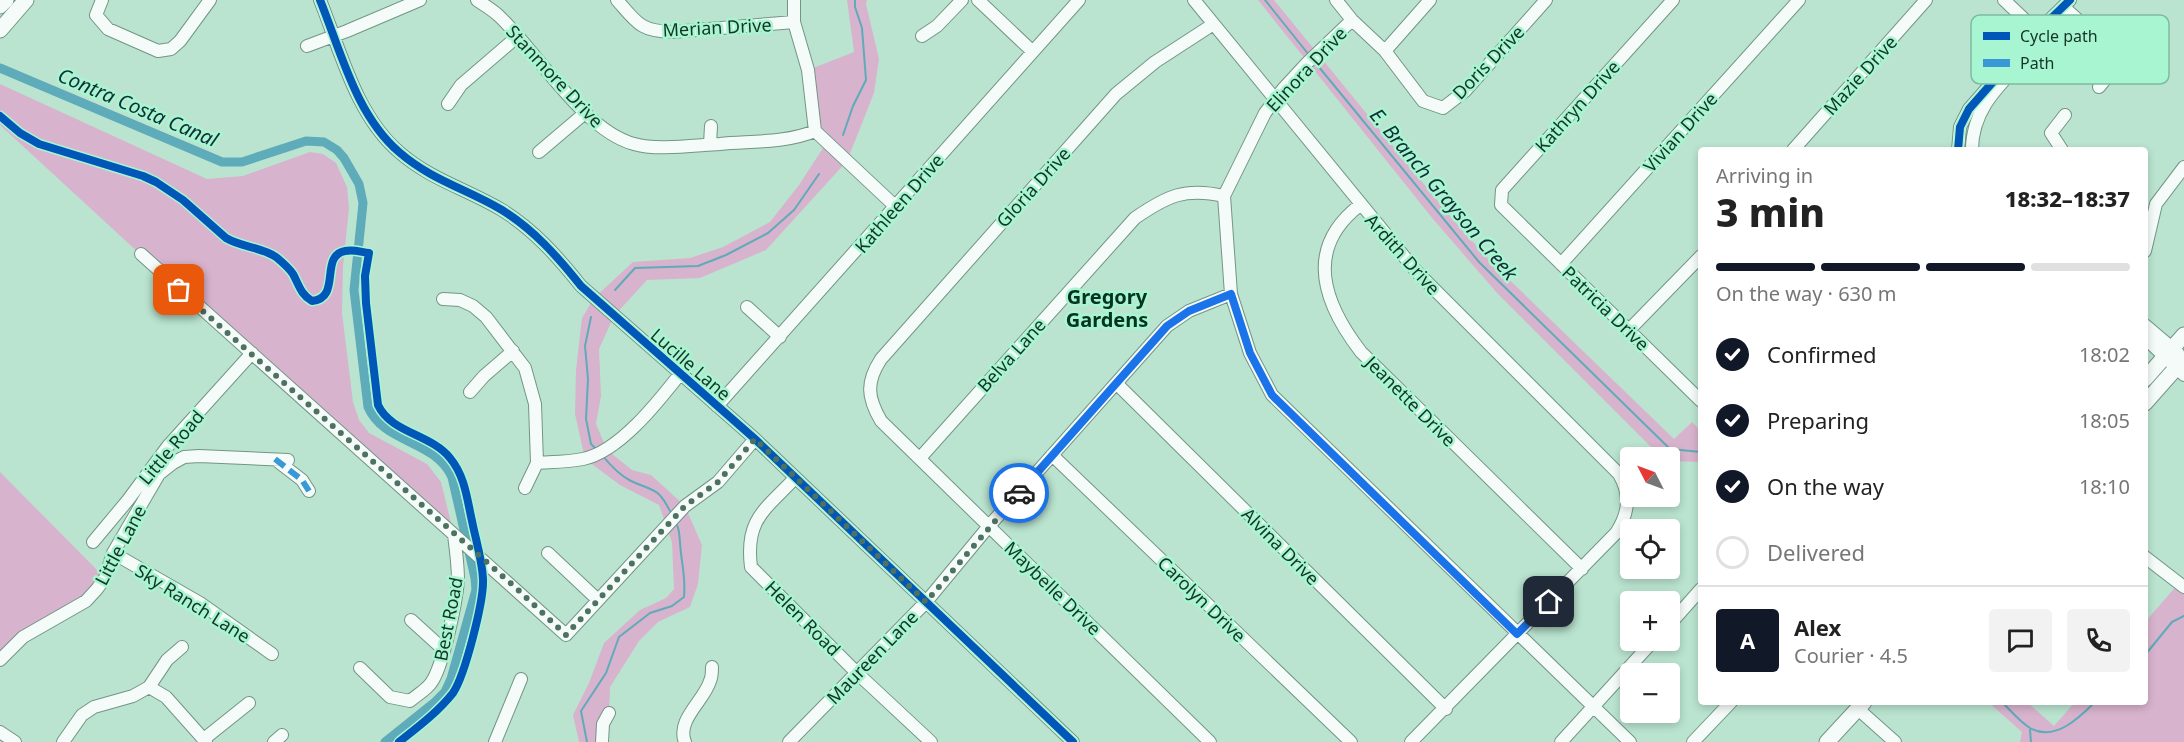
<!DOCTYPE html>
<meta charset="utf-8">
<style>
:root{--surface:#fff;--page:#f2f2f2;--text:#222;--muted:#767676;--line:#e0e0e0;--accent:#111827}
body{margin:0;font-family:"Noto Sans",sans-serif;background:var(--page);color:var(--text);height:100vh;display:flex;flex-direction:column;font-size:22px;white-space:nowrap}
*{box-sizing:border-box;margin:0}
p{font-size:20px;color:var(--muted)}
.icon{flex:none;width:33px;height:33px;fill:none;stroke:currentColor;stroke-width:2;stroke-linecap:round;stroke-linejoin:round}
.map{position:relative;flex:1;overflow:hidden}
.sheet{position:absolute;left:1698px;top:147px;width:450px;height:558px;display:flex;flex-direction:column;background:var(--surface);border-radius:6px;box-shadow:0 3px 9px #0003}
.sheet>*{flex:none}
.needle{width:39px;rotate:312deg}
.controls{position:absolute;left:1620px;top:447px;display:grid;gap:12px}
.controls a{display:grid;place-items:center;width:60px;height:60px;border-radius:6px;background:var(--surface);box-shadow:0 3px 9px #0003;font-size:30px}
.pin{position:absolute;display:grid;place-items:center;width:51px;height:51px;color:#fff;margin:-26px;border-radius:12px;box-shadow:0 3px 9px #0006}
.courier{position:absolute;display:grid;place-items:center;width:60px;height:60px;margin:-30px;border:4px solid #1a73e8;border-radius:50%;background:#fff;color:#222;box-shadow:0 2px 8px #0007}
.headline em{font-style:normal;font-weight:800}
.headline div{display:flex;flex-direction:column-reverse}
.headline{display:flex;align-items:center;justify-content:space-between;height:102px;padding:0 18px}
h1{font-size:39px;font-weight:800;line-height:45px}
.bar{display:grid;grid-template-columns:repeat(4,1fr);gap:9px 6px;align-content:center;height:72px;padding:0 18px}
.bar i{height:8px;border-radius:4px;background:var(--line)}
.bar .on{background:var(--accent)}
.bar p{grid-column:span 4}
.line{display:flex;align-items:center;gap:15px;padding:0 18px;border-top:2px solid var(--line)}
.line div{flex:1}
.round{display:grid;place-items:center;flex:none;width:63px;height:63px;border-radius:6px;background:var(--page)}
ol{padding:0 18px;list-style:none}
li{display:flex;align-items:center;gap:18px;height:66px}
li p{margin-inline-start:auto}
li .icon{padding:6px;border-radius:50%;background:var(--accent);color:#fff;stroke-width:4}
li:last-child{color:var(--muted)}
li i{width:33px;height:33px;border:3px solid var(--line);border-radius:50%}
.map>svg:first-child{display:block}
.green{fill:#d8b3cd}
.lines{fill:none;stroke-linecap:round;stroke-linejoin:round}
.stream{stroke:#5eabba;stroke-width:2}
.canal{stroke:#5eabba;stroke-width:9}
.minor-casing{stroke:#729586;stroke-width:14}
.major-casing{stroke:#729586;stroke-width:17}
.minor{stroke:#f5fbf8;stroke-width:12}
.major{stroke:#f5fbf8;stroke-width:15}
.quiet{stroke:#3998d6;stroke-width:6;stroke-dasharray:12 6;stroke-linecap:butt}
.cycleway-casing{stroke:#a8f6d1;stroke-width:11}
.cycleway{stroke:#0057b8;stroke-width:8}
.done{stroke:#4e7262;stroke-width:6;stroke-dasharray:0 10.8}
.route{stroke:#1a73e8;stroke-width:8}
.labels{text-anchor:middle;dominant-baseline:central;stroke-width:5;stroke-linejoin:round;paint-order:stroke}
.street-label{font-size:18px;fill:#143527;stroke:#a8f6d1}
.water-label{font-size:20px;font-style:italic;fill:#122e37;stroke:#a8f6d1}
.neighbourhood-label{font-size:20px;font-weight:bold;fill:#063222;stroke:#a8f6d1}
.key{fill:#a8f6d1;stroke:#7cbc9e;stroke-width:1.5}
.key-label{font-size:16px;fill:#143527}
</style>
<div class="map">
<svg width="2184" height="742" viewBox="0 0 2184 742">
<rect width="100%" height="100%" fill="#bae4d0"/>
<!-- green -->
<path class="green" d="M847,0H867L866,4L879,59L874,93L847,161L766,250L700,278L647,280L614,316L599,349L601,396L596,424L607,450L632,470L651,475L685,506L702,545L698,584L690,607L658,622L639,641L610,687L609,713L602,742H579L573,715L589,683L604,643L640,610L666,598L674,589L672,542L659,505L620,485L585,459L575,414L576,370L582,318L594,298L633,262L690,258L723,247L770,222L799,185L827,142L815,131L808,70L854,52Z
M1258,0H1274L1450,216L1490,261L1674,439L1692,422L1701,431V462L1670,461V458L1661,457L1497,293L1433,219Z
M0,84L207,179L243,176L310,152L323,154L336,163L347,187L349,208L343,267L342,313L353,402L359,420L369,433L427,464L441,482L454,535L179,290L0,125Z
M0,472L105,578L97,589L0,660Z
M2179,583L2184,587V742H2020L2022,732L1988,702H2027L2054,726L2075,702H2145V622Z"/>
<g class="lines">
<!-- stream -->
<path class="stream" d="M1265,0L1309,55
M1314,61L1479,262L1670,449L1701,452
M843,135L853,106L866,80L862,28L855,7V0
M615,290L635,268L698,266L726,255L768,233L794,210L819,174
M591,317L585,346L588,379L586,419L591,444L596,449
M602,455C610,465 619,475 631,481C655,492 658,487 671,513
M2145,655L2172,622L2184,616
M2002,702C2010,710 2020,722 2030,728C2055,742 2079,718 2095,702
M2030,730L2031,742
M587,742L581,711L606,673L619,637L650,613L672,606L684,597C686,575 681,563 680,542C679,535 680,530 676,523"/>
<!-- canal -->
<path class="canal" d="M0,68L222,162H242L306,141L324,142L337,150L344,158L359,184L363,203L354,290L368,407C384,444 434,439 452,477L475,578L476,590L451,679L445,692L435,702L385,742"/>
<!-- minor casing -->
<g class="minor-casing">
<path id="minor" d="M102,0L96,15L108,29L158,51L171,49L180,41L210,0
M320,0C341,52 356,115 399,152C431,180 467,189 502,210C534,230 557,256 581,286L755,439L1073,742
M477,0C484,5 493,10 499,16C537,52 584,131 634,144C656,151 697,145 720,144C752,141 786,143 815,131
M617,0C637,23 640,31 672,32L794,22
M794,0V22L808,70L815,131L896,207
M978,0L1032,51
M1194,0L1416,271L1619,474C1631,495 1629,513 1616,533L1411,742
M1336,0L1352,20L1385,51L1423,101L1443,108L1465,91L1546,0
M1673,0L1502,190L1501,205L1701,401
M2004,0L2042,36
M2068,11L2122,59L2099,87
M1352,20L1307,63L1283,89L1265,113L1224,196L1231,294L1250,353L1272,395L1630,742
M922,36L937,26L962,0
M307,46L347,31L420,0
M1385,51L1430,0
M448,104L461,85L518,36
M710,144L711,126
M1793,150L1926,0
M1958,150L1960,127L1969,109L2037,32L2070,0
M1972,150C1972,105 2005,81 2033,49
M2062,150L2051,133L2065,115
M539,152L585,113
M1360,205C1303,249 1324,304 1361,352L1582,569
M2145,251L2156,204L2184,167
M141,254L566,635L685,506L718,482L755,439
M1561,264L1799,0
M443,299L460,300L473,306L486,317L525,368L535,404L537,463L525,488
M747,307L780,337
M2145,325L2178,353
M1629,330L1701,256
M2145,338L2184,375
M1117,384L1446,709
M470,392L484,376L513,351
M717,406L1079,0
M1052,455L1351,742
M920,458L1135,218C1167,196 1185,187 1224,196
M276,460L302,480L309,491
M537,463C552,462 568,462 583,459C619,452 658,402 680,374
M795,478C765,510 745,519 751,567L857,673L931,742
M93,542L128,500L168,446L252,353
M113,553L200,603L272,654
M548,553L598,600
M2145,557L2184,587
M411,620L444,650
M1670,624L1701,589
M0,660L23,637L86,601L97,589L105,578L113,553L159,474L173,463L184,457L199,456L288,460
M360,668L390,697L410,701C417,695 426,690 431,683C443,667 456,603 458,581C458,566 456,550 454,535
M149,687L166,697L206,742
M1858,709L1895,742
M0,732L15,742
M204,739L249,703
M63,742L82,715L94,707L133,696L149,687L167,660L182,647
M274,742L282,735
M495,742L521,679
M602,742L603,724L609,713
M685,742C676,720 704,701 710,681C712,677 712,671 712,667
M789,742L926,602L989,526L1167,326L1189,311L1231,294
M1210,742L881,421C867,397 866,382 881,359L1116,94L1155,62L1212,25
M1561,742L1654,640
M1693,742L1731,702"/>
</g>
<!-- major casing -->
<g class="major-casing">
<path id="major" d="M0,6L6,0
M0,30L26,0
M2145,379L2184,335
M2145,403L2184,359
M1827,742L1864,702"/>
</g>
<!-- minor -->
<use href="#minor" class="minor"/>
<!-- major -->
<use href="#major" class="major"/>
<!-- quiet -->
<path class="quiet" d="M275,459L302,480L309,491"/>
<!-- cycleway casing -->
<g class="cycleway-casing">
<path id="cycleway" d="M320,0C341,52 356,115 399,152C431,180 467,189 502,210C534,230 557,256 581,286L755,439L1073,742
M0,116L20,133L39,144L143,176L156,182L183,200L226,238C241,247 261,247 276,257C282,262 289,268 293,274C299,285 301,295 312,301C342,298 319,256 345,251C353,249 361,252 369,253L365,276L366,303L378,405C391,433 431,434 450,458C465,476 467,499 472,521C476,541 482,559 483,579C484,601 465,675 453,693C438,712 418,727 399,742
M1958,150L1960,127L1969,109L2037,32L2070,0"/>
</g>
<!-- cycleway -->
<use href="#cycleway" class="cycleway"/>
</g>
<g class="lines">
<!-- done -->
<path class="done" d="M179,290L516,588L566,635L685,506L718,482L755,439L926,602L1019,493"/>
<!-- route -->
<path class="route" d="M1019,493L1167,326L1189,311L1231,294L1250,353L1272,395L1517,634L1549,602"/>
</g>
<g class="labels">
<!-- street labels -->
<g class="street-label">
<text transform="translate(717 27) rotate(-3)">Merian Drive</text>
<text transform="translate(1488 62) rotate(-46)">Doris Drive</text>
<text transform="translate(1306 69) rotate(-47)">Elinora Drive</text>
<text transform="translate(1860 75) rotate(-48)">Mazie Drive</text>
<text transform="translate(555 76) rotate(47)">Stanmore Drive</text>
<text transform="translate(1577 106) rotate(-48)">Kathryn Drive</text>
<text transform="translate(1680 132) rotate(-48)">Vivian Drive</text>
<text transform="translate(1033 187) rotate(-48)">Gloria Drive</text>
<text transform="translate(899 203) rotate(-49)">Kathleen Drive</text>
<text transform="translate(1403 254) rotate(48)">Ardith Drive</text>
<text transform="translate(1606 308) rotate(44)">Patricia Drive</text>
<text transform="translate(1011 355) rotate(-48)">Belva Lane</text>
<text transform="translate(691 364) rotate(41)">Lucille Lane</text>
<text transform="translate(1411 401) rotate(45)">Jeanette Drive</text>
<text transform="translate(171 447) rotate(-50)">Little Road</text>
<text transform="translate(120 545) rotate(-62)">Little Lane</text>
<text transform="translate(1281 546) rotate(45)">Alvina Drive</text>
<text transform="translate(1053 588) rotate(44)">Maybelle Drive</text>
<text transform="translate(1202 599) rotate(44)">Carolyn Drive</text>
<text transform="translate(193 603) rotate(32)">Sky Ranch Lane</text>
<text transform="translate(803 618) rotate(45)">Helen Road</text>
<text transform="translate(448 619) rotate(-79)">Best Road</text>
<text transform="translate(872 657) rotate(-46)">Maureen Lane</text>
</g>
<!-- water labels -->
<g class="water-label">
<text transform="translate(138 107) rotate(23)">Contra Costa Canal</text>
<text transform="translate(1444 194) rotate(50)">E. Branch Grayson Creek</text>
</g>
<!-- neighbourhood labels -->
<g class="neighbourhood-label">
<text x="1107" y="296">Gregory<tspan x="1107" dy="23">Gardens</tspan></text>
</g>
</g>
<!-- legend -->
<rect x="1971" y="15" width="198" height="69" rx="9" class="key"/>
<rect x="1983" y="32" width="27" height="8" fill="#0057b8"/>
<rect x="1983" y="59" width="27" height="8" fill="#3998d6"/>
<g class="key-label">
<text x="2020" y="42">Cycle path</text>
<text x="2020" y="69">Path</text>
</g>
</svg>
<div class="controls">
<a><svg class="needle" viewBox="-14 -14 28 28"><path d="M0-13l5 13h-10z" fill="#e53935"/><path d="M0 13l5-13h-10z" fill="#767676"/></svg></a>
<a><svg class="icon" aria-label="locate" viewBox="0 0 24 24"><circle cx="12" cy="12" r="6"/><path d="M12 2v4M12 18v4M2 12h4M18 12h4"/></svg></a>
<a>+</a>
<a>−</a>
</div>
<div class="pin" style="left:179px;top:290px;background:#ea580c"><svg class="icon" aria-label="bag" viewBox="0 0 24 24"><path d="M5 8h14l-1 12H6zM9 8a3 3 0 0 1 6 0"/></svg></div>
<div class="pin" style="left:1549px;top:602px;background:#1f2937"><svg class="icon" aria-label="home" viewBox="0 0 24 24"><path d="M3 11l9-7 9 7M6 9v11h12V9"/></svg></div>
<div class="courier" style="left:1019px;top:493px"><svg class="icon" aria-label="car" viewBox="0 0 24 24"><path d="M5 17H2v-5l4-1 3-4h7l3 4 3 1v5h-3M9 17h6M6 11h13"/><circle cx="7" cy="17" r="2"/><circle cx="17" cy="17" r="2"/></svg></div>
<section class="sheet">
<div class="headline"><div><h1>3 min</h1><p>Arriving in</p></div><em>18:32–18:37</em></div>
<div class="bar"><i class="on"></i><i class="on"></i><i class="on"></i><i></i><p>On the way · 630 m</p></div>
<ol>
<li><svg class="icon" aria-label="check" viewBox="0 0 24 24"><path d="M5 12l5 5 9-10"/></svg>Confirmed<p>18:02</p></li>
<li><svg class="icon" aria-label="check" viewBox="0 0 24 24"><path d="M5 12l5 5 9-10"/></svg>Preparing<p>18:05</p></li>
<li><svg class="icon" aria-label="check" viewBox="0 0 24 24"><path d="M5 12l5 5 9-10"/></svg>On the way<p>18:10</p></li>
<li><i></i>Delivered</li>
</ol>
<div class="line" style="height:108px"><b class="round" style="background:var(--accent);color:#fff">A</b><div><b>Alex</b><p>Courier · 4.5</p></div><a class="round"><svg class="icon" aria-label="chat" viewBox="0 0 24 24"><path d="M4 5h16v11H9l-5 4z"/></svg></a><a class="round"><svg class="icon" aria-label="phone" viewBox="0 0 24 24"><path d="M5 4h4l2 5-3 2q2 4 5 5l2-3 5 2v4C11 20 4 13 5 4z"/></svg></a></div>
</section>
</div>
